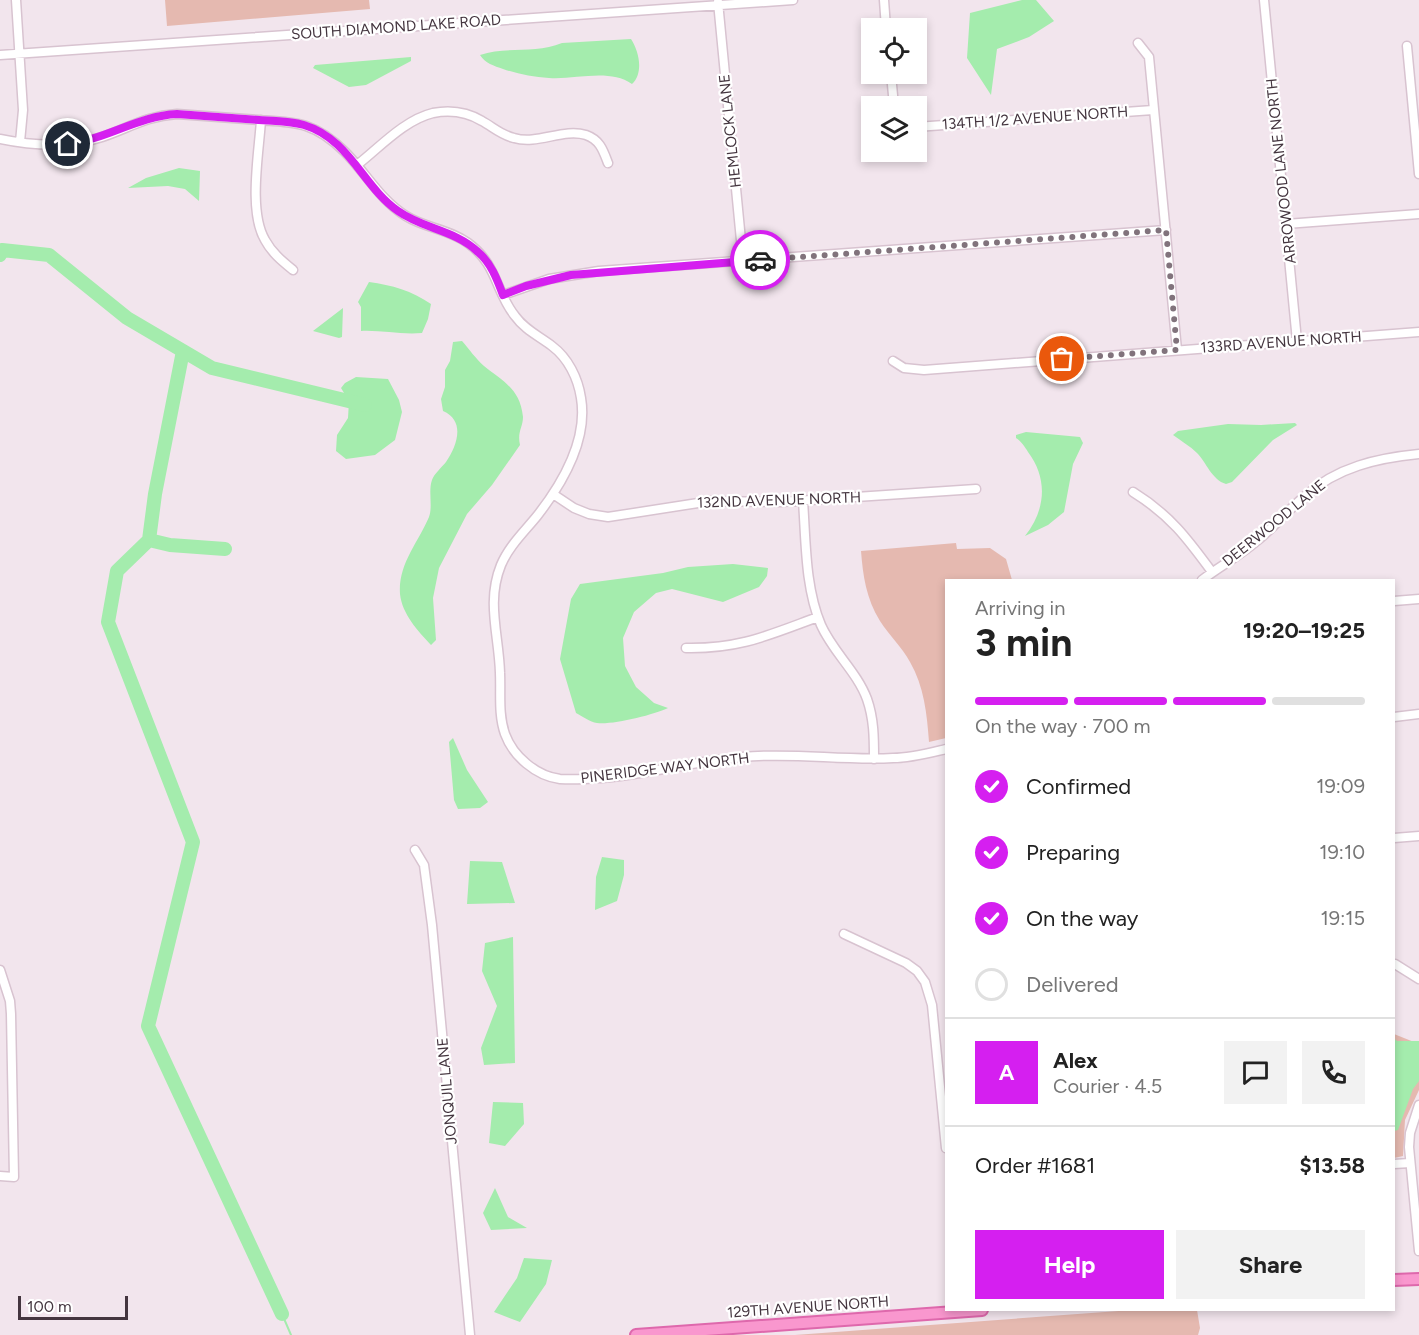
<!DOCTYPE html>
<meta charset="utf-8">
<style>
:root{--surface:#fff;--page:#f2f2f2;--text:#222;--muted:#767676;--line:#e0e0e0;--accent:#d51ff0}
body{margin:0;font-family:Figtree,sans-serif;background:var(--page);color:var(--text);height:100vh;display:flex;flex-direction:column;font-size:22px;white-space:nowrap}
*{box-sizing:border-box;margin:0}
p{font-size:20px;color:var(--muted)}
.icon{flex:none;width:33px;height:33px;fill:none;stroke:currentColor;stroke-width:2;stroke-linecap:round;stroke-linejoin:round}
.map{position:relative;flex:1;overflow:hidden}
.side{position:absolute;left:945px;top:579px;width:450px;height:732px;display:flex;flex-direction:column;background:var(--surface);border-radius:0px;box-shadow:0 3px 9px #0003}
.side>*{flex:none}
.fabs{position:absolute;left:861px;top:18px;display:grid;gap:12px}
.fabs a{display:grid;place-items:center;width:66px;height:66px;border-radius:0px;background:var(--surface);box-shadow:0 3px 9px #0003;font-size:30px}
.scale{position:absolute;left:18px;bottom:15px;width:110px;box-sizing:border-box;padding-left:6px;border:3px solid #44353f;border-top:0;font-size:16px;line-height:21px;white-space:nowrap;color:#44353f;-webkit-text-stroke:4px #fff;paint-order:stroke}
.pin{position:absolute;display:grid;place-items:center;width:51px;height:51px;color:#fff;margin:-26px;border:3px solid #fff;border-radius:50%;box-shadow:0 2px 6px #0007}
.courier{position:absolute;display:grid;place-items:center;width:60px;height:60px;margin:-30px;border:4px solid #d51ff0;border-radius:50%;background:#fff;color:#222;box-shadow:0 2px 8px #0007}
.summary em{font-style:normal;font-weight:700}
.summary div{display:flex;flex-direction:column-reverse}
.summary{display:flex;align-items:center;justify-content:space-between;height:102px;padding:0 30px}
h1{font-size:39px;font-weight:700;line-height:45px}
.bar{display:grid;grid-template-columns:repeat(4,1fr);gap:9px 6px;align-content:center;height:72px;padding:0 30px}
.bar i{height:8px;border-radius:4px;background:var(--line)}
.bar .on{background:var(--accent)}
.bar p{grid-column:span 4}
.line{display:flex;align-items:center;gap:15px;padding:0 30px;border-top:2px solid var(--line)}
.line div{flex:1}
.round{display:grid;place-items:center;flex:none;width:63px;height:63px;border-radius:0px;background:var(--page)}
ol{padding:0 30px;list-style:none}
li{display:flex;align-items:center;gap:18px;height:66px}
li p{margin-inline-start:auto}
li .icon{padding:6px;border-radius:50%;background:var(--accent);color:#fff;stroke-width:4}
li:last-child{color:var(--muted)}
li i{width:33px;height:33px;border:3px solid var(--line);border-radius:50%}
.action{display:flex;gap:12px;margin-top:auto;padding:12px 30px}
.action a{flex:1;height:69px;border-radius:0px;background:var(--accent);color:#fff;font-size:24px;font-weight:700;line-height:69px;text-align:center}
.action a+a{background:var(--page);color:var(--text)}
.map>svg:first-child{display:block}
.green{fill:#e5b9b0}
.water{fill:#a4ecad}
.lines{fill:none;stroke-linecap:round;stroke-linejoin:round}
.stream{stroke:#a4ecad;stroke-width:2}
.river{stroke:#a4ecad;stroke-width:14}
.minor-casing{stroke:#d8c3d0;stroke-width:11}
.major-casing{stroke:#de68ac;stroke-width:14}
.minor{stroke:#fff;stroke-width:8}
.major{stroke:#f997ce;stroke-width:10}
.done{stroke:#81737c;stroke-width:6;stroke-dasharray:0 10.8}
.route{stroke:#d51ff0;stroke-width:8}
.labels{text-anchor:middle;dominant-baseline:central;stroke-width:4.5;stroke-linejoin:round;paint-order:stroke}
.street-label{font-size:15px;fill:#44353f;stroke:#fff}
</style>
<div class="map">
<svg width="1419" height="1335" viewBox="0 0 1419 1335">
<rect width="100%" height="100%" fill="#f2e5ed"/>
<!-- green -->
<path class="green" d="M165,0H369L370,9L167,26Z
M956,543L957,549L990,548L1006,559L1012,580H946V738L929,742C927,714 924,686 910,662C902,647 889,635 880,621C866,598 863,576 861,551Z
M1394,1034L1419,1044V1090L1405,1120L1403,1156L1394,1158Z
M1132,1310H1197L1200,1328L1198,1335H795Z"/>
<!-- water -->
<path class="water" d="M1022,0H1036L1054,21L1029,37L997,49L991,95L967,58L970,13Z
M631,39C639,51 644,73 632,84C609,68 575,80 549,78C533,77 518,74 503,69C494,66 485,63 480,55C506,46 536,54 562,43Z
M411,57V61L366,85L349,87L313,68L315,65Z
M179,168L200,171L199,201L185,189L168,186L128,188L146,178Z
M369,282C392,285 412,291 431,304L428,319L422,333C402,335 381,330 361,331V307L358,302Z
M343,308L342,337L339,338L313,331Z
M462,341C469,349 476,359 484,366C504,382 520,389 523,417C523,427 517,432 520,445L492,485L467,514L439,568L433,598L436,640L431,645C418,631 402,614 400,594C398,564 418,543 429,517C433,506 428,491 432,480C434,474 442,467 446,462C457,446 466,421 443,411L441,399L445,387V370L450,361L453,342Z
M356,377L388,379L399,400L402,412L395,440L375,455L346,459L336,451L337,435L348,418L349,401L341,388L345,383Z
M1295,423L1297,425L1273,440L1232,482L1226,484C1212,480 1206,462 1197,453C1190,446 1181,441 1173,435L1178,431L1228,424L1261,425Z
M1026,432L1080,437L1083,443L1073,464L1064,512L1048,525L1025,536C1046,510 1048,478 1028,452C1025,447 1021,441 1016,438V435Z
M733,564L768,568L767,576L759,587L723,602L672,589L656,593L634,612L623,638L625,666L636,687L654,703L668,708C653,715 613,725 597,723C590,722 582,716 576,713L560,659L571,599L580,584L663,573L688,567Z
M453,738L467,770L488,802L480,808L458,809L454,800L449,742Z
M602,857L624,860V875L617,901L595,910L596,877Z
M470,861L502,862L515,903L467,904Z
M513,937L515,1063L484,1065L481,1048L497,1006L482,971L485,943Z
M1394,1038L1397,1041H1419V1081L1413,1089L1398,1130L1394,1131Z
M493,1102L523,1103L524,1124L505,1146L489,1143Z
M495,1188L508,1217L527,1228L491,1230L483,1213Z
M524,1258L552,1260L546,1284L520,1322L494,1312L517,1278Z"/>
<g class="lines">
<!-- stream -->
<path class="stream" d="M282,1314L291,1335"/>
<!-- river -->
<path class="river" d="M0,255L2,250L49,255L127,318L212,368L365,405
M183,351L155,494L149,540L117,571L108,622L193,842L148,1026L282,1314
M149,540L170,545L225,549"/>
<!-- minor casing -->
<g class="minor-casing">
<path id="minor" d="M16,0L23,110L20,142
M884,0L886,28
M1264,0L1297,341
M718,2L743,261
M1138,43L1149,57L1177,350
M1407,46L1419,174
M0,55L793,0
M891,74L894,106
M261,120C259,153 248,211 265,240C272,253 282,261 293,270
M916,127L1153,110
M0,139C33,146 69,148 102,137C129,128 146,116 177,114C204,116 231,118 258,120C274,121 291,121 306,126C321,131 334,141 345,152C366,173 380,200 406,216C425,228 449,229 468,243C498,265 495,291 515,316C525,330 539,336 552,346C568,358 578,378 581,398C588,440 562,484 537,516C524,532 509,546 501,565C486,602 499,635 500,673C501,693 498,714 505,734C513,756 536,776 560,779C574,780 588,779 601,778C649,774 695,761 743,757C793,752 843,761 893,758C911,758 929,753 946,749
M357,165C379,148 404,120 433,113C449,110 467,112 482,121C493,127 501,135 514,138C538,145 563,128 586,135C600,140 603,150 608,163
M1286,224L1419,214
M503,295L549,279L599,271L1166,230
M893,361L904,368L924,370L1419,332
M1133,492C1170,515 1187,538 1212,572
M553,494L574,508L589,514L608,517L711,501L781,502L976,489
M803,501C806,542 805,587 821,625C833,652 857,672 867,699C874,719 874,738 874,759
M1202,580C1220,566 1241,555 1258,540C1275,526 1288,510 1305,496C1337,467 1378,458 1419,454
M1394,601L1419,599
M686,648C740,649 769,635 818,617
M1394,717L1419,714
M1394,838L1419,836
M415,850L424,865L432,925L470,1335
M844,934L906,963L917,971L925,982L932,1005L946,1148
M1395,964L1419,979
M0,970L10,1001L11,1014L14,1177L0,1176
M1419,1105L1410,1133L1409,1147L1419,1251
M1394,1164L1410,1163"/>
</g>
<!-- major casing -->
<g class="major-casing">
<path id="major" d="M1394,1280L1419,1279
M636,1335L982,1310"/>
</g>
<!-- minor -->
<use href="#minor" class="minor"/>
<!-- major -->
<use href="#major" class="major"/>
</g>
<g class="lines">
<!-- done -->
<path class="done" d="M760,260L1166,230L1177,350L1062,359"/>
<!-- route -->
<path class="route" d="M68,144C107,139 138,116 177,114C204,116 232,118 259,120C274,121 290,121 304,125C350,139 363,187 398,211C423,229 455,230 478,252C491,263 497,279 503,295L526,286L571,275L760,260"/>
</g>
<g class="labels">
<!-- street labels -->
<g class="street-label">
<text transform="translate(396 27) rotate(-4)">SOUTH DIAMOND LAKE ROAD</text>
<text transform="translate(1035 118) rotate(-4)">134TH 1/2 AVENUE NORTH</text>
<text transform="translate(730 131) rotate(-96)">HEMLOCK LANE</text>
<text transform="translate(1281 171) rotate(-96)">ARROWOOD LANE NORTH</text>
<text transform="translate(1281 342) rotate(-4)">133RD AVENUE NORTH</text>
<text transform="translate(779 500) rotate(-2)">132ND AVENUE NORTH</text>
<text transform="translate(1274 523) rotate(-39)">DEERWOOD LANE</text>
<text transform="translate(665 768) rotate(-7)">PINERIDGE WAY NORTH</text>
<text transform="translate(447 1091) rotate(-95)">JONQUIL LANE</text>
<text transform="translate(808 1307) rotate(-4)">129TH AVENUE NORTH</text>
</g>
</g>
</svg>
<div class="fabs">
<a><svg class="icon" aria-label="locate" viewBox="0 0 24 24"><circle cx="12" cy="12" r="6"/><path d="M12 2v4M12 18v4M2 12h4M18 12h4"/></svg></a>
<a><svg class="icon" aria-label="layers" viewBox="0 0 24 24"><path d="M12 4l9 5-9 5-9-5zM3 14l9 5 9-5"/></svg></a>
</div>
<div class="scale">100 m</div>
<div class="pin" style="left:1062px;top:359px;background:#ea580c"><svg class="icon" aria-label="bag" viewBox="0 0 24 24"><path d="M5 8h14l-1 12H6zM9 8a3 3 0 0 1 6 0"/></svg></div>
<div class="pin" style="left:68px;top:144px;background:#1f2937"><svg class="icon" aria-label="home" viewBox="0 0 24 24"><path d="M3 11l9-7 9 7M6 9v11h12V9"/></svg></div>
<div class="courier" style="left:760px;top:260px"><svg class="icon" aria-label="car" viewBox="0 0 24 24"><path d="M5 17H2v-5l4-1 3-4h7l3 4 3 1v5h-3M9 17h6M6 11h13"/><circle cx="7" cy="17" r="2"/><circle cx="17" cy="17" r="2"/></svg></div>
<section class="side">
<div class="summary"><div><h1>3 min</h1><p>Arriving in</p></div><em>19:20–19:25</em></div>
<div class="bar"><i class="on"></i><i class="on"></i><i class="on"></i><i></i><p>On the way · 700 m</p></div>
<ol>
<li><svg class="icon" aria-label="check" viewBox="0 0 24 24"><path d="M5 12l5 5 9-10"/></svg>Confirmed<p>19:09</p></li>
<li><svg class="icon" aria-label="check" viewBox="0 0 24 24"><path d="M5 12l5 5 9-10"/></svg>Preparing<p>19:10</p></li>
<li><svg class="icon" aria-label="check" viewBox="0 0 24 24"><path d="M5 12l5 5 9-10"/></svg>On the way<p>19:15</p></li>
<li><i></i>Delivered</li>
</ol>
<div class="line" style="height:108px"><b class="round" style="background:var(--accent);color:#fff">A</b><div><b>Alex</b><p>Courier · 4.5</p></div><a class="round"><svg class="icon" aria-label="chat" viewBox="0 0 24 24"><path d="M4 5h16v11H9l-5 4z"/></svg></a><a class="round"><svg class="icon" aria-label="phone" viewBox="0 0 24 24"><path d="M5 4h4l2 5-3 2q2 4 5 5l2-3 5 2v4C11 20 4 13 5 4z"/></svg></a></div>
<div class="line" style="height:78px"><div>Order #1681</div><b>$13.58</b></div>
<div class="action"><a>Help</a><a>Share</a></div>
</section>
</div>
